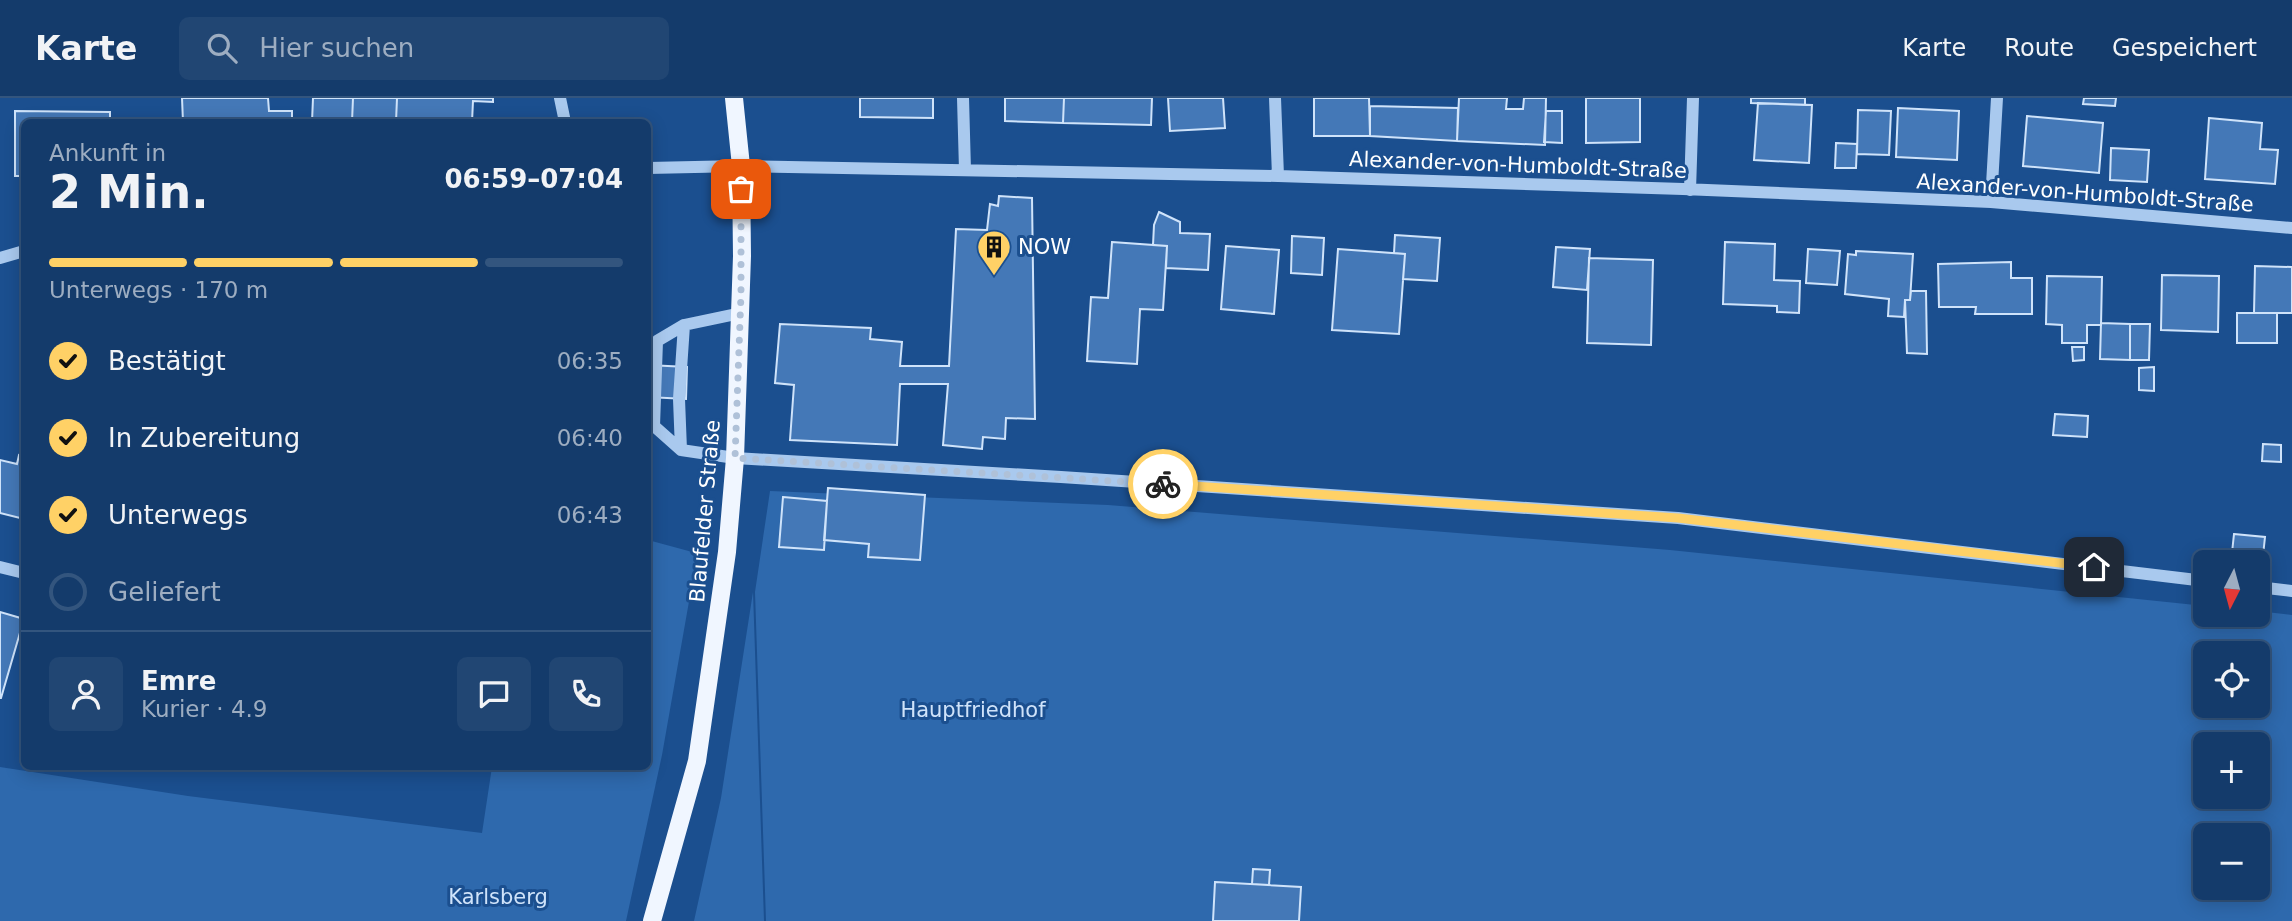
<!DOCTYPE html>
<html lang="de">
<meta charset="utf-8">
<style>
:root{--surface:#143b6b;--page:#214673;--text:#f1f3f6;--muted:#9dadc1;--line:#33557e;--accent:#ffd166}
body{margin:0;font-family:"DejaVu Sans",sans-serif;background:var(--page);color:var(--text);height:100vh;display:flex;flex-direction:column;font-size:26px;white-space:nowrap}
*{box-sizing:border-box;margin:0}
p{font-size:23px;color:var(--muted)}
.icon{flex:none;width:38px;height:38px;fill:none;stroke:currentColor;stroke-width:2;stroke-linecap:round;stroke-linejoin:round}
.map{position:relative;flex:1;overflow:hidden}
.panel{position:absolute;left:21px;top:21px;width:630px;height:651px;display:flex;flex-direction:column;background:var(--surface);border-radius:10px;box-shadow:0 4px 18px #0003,0 0 0 2px var(--line)}
.panel>*{flex:none}
.needle{width:46px;rotate:186deg}
.fabs{position:absolute;left:2193px;top:452px;display:grid;gap:14px}
.fabs a{display:grid;place-items:center;width:77px;height:77px;border-radius:10px;background:var(--surface);box-shadow:0 4px 18px #0003,0 0 0 2px var(--line);font-size:35px}
.pin{position:absolute;display:grid;place-items:center;width:60px;height:60px;color:#fff;margin:-30px;border-radius:14px;box-shadow:0 4px 10px #0006}
.courier{position:absolute;display:grid;place-items:center;width:70px;height:70px;margin:-35px;border:5px solid #ffd166;border-radius:50%;background:#fff;color:#222;box-shadow:0 2px 9px #0007}
.headline em{font-style:normal;font-weight:800}
.headline div{display:flex;flex-direction:column-reverse}
.headline{display:flex;align-items:center;justify-content:space-between;height:119px;padding:0 28px}
h1{font-size:46px;font-weight:800;line-height:52px}
.bar{display:grid;grid-template-columns:repeat(4,1fr);gap:10px 7px;align-content:center;height:84px;padding:0 28px}
.bar i{height:9px;border-radius:5px;background:var(--line)}
.bar .current{background:var(--accent)}
.bar p{grid-column:span 4}
.line{display:flex;align-items:center;gap:18px;padding:0 28px;border-top:2px solid var(--line)}
.line div{flex:1}
.round{display:grid;place-items:center;flex:none;width:74px;height:74px;border-radius:10px;background:var(--page)}
ol{padding:0 28px;list-style:none}
li{display:flex;align-items:center;gap:21px;height:77px}
li p{margin-inline-start:auto}
li .icon{padding:7px;border-radius:50%;background:var(--accent);color:#111;stroke-width:4}
li:last-child{color:var(--muted)}
li i{width:38px;height:38px;border:4px solid var(--line);border-radius:50%}
header{display:flex;align-items:center;gap:42px;box-sizing:border-box;height:98px;padding:0 35px;background:var(--surface);border-bottom:2px solid var(--line)}
header strong{font-size:33px}
nav{display:flex;gap:38px;margin-inline-start:auto;font-size:24px}
.search{width:490px;height:63px;background:var(--page);display:flex;align-items:center;gap:18px;box-sizing:border-box;padding:0 24px;border-radius:10px;color:var(--muted);font-size:26px}
.map>svg:first-child{display:block}
.green{fill:#2e69ad;fill-rule:evenodd}
.building{fill:#4478b7;stroke:#cfe3fa;stroke-width:2}
.lines{fill:none;stroke-linecap:round;stroke-linejoin:round}
.minor{stroke:#a9c9ee;stroke-width:12}
.major{stroke:#f0f6ff;stroke-width:18}
.done{stroke:#afc1d8;stroke-width:7;stroke-dasharray:0 12.6}
.route{stroke:#ffd166;stroke-width:9}
.labels{text-anchor:middle;dominant-baseline:central;stroke-width:6;stroke-linejoin:round;paint-order:stroke}
.street-label{font-size:21px;fill:#fff;stroke:#1b4f8f}
.poi-label{font-size:21px;fill:#fff;stroke:#1b4f8f;text-anchor:start}
.park-label{font-size:21px;fill:#cfe3fa;stroke:#1b4f8f}
</style>
<header>
<strong>Karte</strong>
<div class="search"><svg class="icon" aria-label="search" viewBox="0 0 24 24"><circle cx="10" cy="10" r="6"/><path d="M15 15l6 6"/></svg>Hier suchen</div>
<nav><a>Karte</a><a>Route</a><a>Gespeichert</a></nav>
</header>
<div class="map">
<svg width="2292" height="823" viewBox="0 0 2292 823">
<rect width="100%" height="100%" fill="#1b4f8f"/>
<!-- green -->
<path class="green" d="M770,393L1108,407L1670,452L2205,508V516H2258V513L2292,517V823H766L755,494ZM2205,555H2258V607H2205ZM2205,646H2258V698H2205ZM2205,737H2258V789H2205Z
M648,442L696,455L694,475L662,657L626,823H0V669L188,698L482,735L492,669L648,668Z
M753,494L764,823H694L721,700Z"/>
<!-- building -->
<path class="building" d="M182,0H268L269,13H292V24H183Z
M313,0H353L352,24H312Z
M353,0H397L396,24H352Z
M397,0H493V4L473,3L472,24H396Z
M860,0H933V20L860,19Z
M1005,0H1064L1063,25L1005,23Z
M1064,0H1152L1151,27L1063,25Z
M1168,0H1223L1225,30L1170,33Z
M1314,0H1369L1370,38H1314Z
M1459,0H1507L1506,11H1523L1524,0H1546L1545,47L1457,43Z
M1586,0H1640V44L1586,45Z
M1751,0H1805V7L1751,5Z
M2084,0H2116L2115,8L2083,6Z
M1758,5L1812,7L1809,65L1754,62Z
M1370,8L1458,10L1457,43L1370,38Z
M1898,10L1959,13L1957,62L1896,59Z
M1858,12L1891,13L1889,57L1857,56Z
M15,13L110,14V24H24V78H15Z
M1546,13H1562V45L1544,44Z
M2027,18L2103,25L2099,75L2023,68Z
M2209,20L2262,25L2260,51L2278,52L2275,86L2205,81Z
M1836,45L1857,46L1856,70H1835Z
M2111,50L2149,52L2147,84L2110,82Z
M999,98L1032,100L1035,321L1006,320L1005,341L983,339L982,351L943,347L948,286H900L897,347L790,342L794,287L775,285L780,226L871,230L870,241L902,244L900,268H949L956,131L987,132L990,106L998,108Z
M1159,114L1180,124V135L1210,136L1208,172L1166,170L1167,148L1153,147L1154,127Z
M1395,137L1440,140L1437,183L1403,181L1405,156L1394,155Z
M1292,138L1324,140L1322,177L1291,175Z
M1112,144L1167,148L1163,212L1140,211L1137,266L1087,263L1091,199L1108,200Z
M1725,144L1775,146L1774,182L1800,183L1799,215L1777,214V208L1723,206Z
M1226,148L1279,152L1274,216L1221,211Z
M1556,149L1590,151L1587,192L1553,189Z
M1338,151L1405,156L1399,236L1332,232Z
M1808,151L1840,153L1837,187L1806,185Z
M1856,153L1913,156L1910,202H1905L1904,219L1888,218L1889,201L1845,196L1848,156L1856,157Z
M1589,160L1653,162L1651,247L1587,245Z
M2011,164V180H2032V216H1975L1976,209H1939L1938,166Z
M2255,168L2292,169V215H2254Z
M2162,177L2219,178L2218,234L2161,232Z
M2047,178L2102,179L2101,227H2087V245H2062V227L2046,226Z
M1911,193H1926L1927,256L1907,255L1905,202H1910Z
M2237,215H2277V245H2237Z
M2101,225L2130,226V262L2100,261Z
M2130,226H2150L2149,262H2130Z
M2072,249H2084V262L2073,263Z
M648,267L687,269L686,301L648,299Z
M2154,269V293L2139,292V270Z
M2055,316L2088,318L2087,339L2053,337Z
M2263,346L2281,347V364L2262,363Z
M19,357L24,359V421L0,415V362L17,366Z
M828,390L925,397L920,462L868,459L869,446L824,442Z
M783,399L827,403L824,452L779,449Z
M2234,436L2265,439L2261,476H2258V464H2231Z
M0,514L24,521L1,600H0Z
M1253,771L1270,772L1269,787L1252,786Z
M1215,784L1301,789L1299,823H1213Z"/>
<g class="lines">
<!-- minor -->
<path class="minor" d="M560,0L565,24
M963,0L965,72
M1275,0L1278,78
M648,70L741,68L1278,78L1683,91L1991,104L2292,130
M1690,92L1693,0
M1991,104L1997,0
M0,160L24,153
M741,215L684,227L657,243L654,328L681,352L735,360L1061,379L1678,420L2205,483
M681,352L679,301L684,227
M0,469L24,475
M2258,489L2292,493"/>
<!-- major -->
<path class="major" d="M652,823L697,663L727,454L735,360L742,158L741,68L734,0"/>
</g>
<g class="lines">
<!-- done -->
<path class="done" d="M741,91V196L735,360L1163,386"/>
<!-- route -->
<path class="route" d="M1163,386L1678,420L2094,469"/>
</g>
<!-- icons -->
<defs>
<g id="building-pin" transform="scale(1.75)"><path d="M0 17L-7.5 6A9.5 9.5 0 1 1 7.5 6Z" fill="#ffd166" stroke="#1b4f8f"/><path d="M-4-6H4V6H1V3H-1V6H-4ZM-2.5-4.3h1.7v1.8h-1.7ZM.8-4.3h1.7v1.8H.8ZM-2.5-1h1.7V.8h-1.7ZM.8-1h1.7V.8H.8Z" fill="#111"/></g>
</defs>
<g fill-rule="evenodd">
<use href="#building-pin" x="994" y="149"/>
</g>
<g class="labels">
<!-- street labels -->
<g class="street-label">
<text transform="translate(1518 67) rotate(2)">Alexander-von-Humboldt-Straße</text>
<text transform="translate(2085 95) rotate(4)">Alexander-von-Humboldt-Straße</text>
<text transform="translate(705 413) rotate(-85)">Blaufelder Straße</text>
</g>
<!-- poi labels -->
<g class="poi-label">
<text x="1018" y="149">NOW</text>
</g>
<!-- park labels -->
<g class="park-label">
<text x="973" y="612">Hauptfriedhof</text>
<text x="498" y="799">Karlsberg</text>
</g>
</g>
</svg>
<div class="fabs">
<a><svg class="needle" viewBox="-14 -14 28 28"><path d="M0-13l5 13h-10z" fill="#e53935"/><path d="M0 13l5-13h-10z" fill="#9dadc1"/></svg></a>
<a><svg class="icon" aria-label="locate" viewBox="0 0 24 24"><circle cx="12" cy="12" r="6"/><path d="M12 2v4M12 18v4M2 12h4M18 12h4"/></svg></a>
<a>+</a>
<a>−</a>
</div>
<div class="pin" style="left:741px;top:91px;background:#ea580c"><svg class="icon" aria-label="bag" viewBox="0 0 24 24"><path d="M5 8h14l-1 12H6zM9 8a3 3 0 0 1 6 0"/></svg></div>
<div class="pin" style="left:2094px;top:469px;background:#1f2937"><svg class="icon" aria-label="home" viewBox="0 0 24 24"><path d="M3 11l9-7 9 7M6 9v11h12V9"/></svg></div>
<div class="courier" style="left:1163px;top:386px"><svg class="icon" aria-label="bike" viewBox="0 0 24 24"><circle cx="6" cy="16" r="4"/><circle cx="18" cy="16" r="4"/><path d="M6 16l4-8h5l3 8M10 8l3 8H6M13 5h3"/></svg></div>
<section class="panel">
<div class="headline"><div><h1>2 Min.</h1><p>Ankunft in</p></div><em>06:59–07:04</em></div>
<div class="bar"><i class="current"></i><i class="current"></i><i class="current"></i><i></i><p>Unterwegs · 170 m</p></div>
<ol>
<li><svg class="icon" aria-label="check" viewBox="0 0 24 24"><path d="M5 12l5 5 9-10"/></svg>Bestätigt<p>06:35</p></li>
<li><svg class="icon" aria-label="check" viewBox="0 0 24 24"><path d="M5 12l5 5 9-10"/></svg>In Zubereitung<p>06:40</p></li>
<li><svg class="icon" aria-label="check" viewBox="0 0 24 24"><path d="M5 12l5 5 9-10"/></svg>Unterwegs<p>06:43</p></li>
<li><i></i>Geliefert</li>
</ol>
<div class="line" style="height:126px"><a class="round"><svg class="icon" aria-label="person" viewBox="0 0 24 24"><circle cx="12" cy="8" r="4"/><path d="M4 21q1-7 8-7t8 7"/></svg></a><div><b>Emre</b><p>Kurier · 4.9</p></div><a class="round"><svg class="icon" aria-label="chat" viewBox="0 0 24 24"><path d="M4 5h16v11H9l-5 4z"/></svg></a><a class="round"><svg class="icon" aria-label="phone" viewBox="0 0 24 24"><path d="M5 4h4l2 5-3 2q2 4 5 5l2-3 5 2v4C11 20 4 13 5 4z"/></svg></a></div>
</section>
</div>
